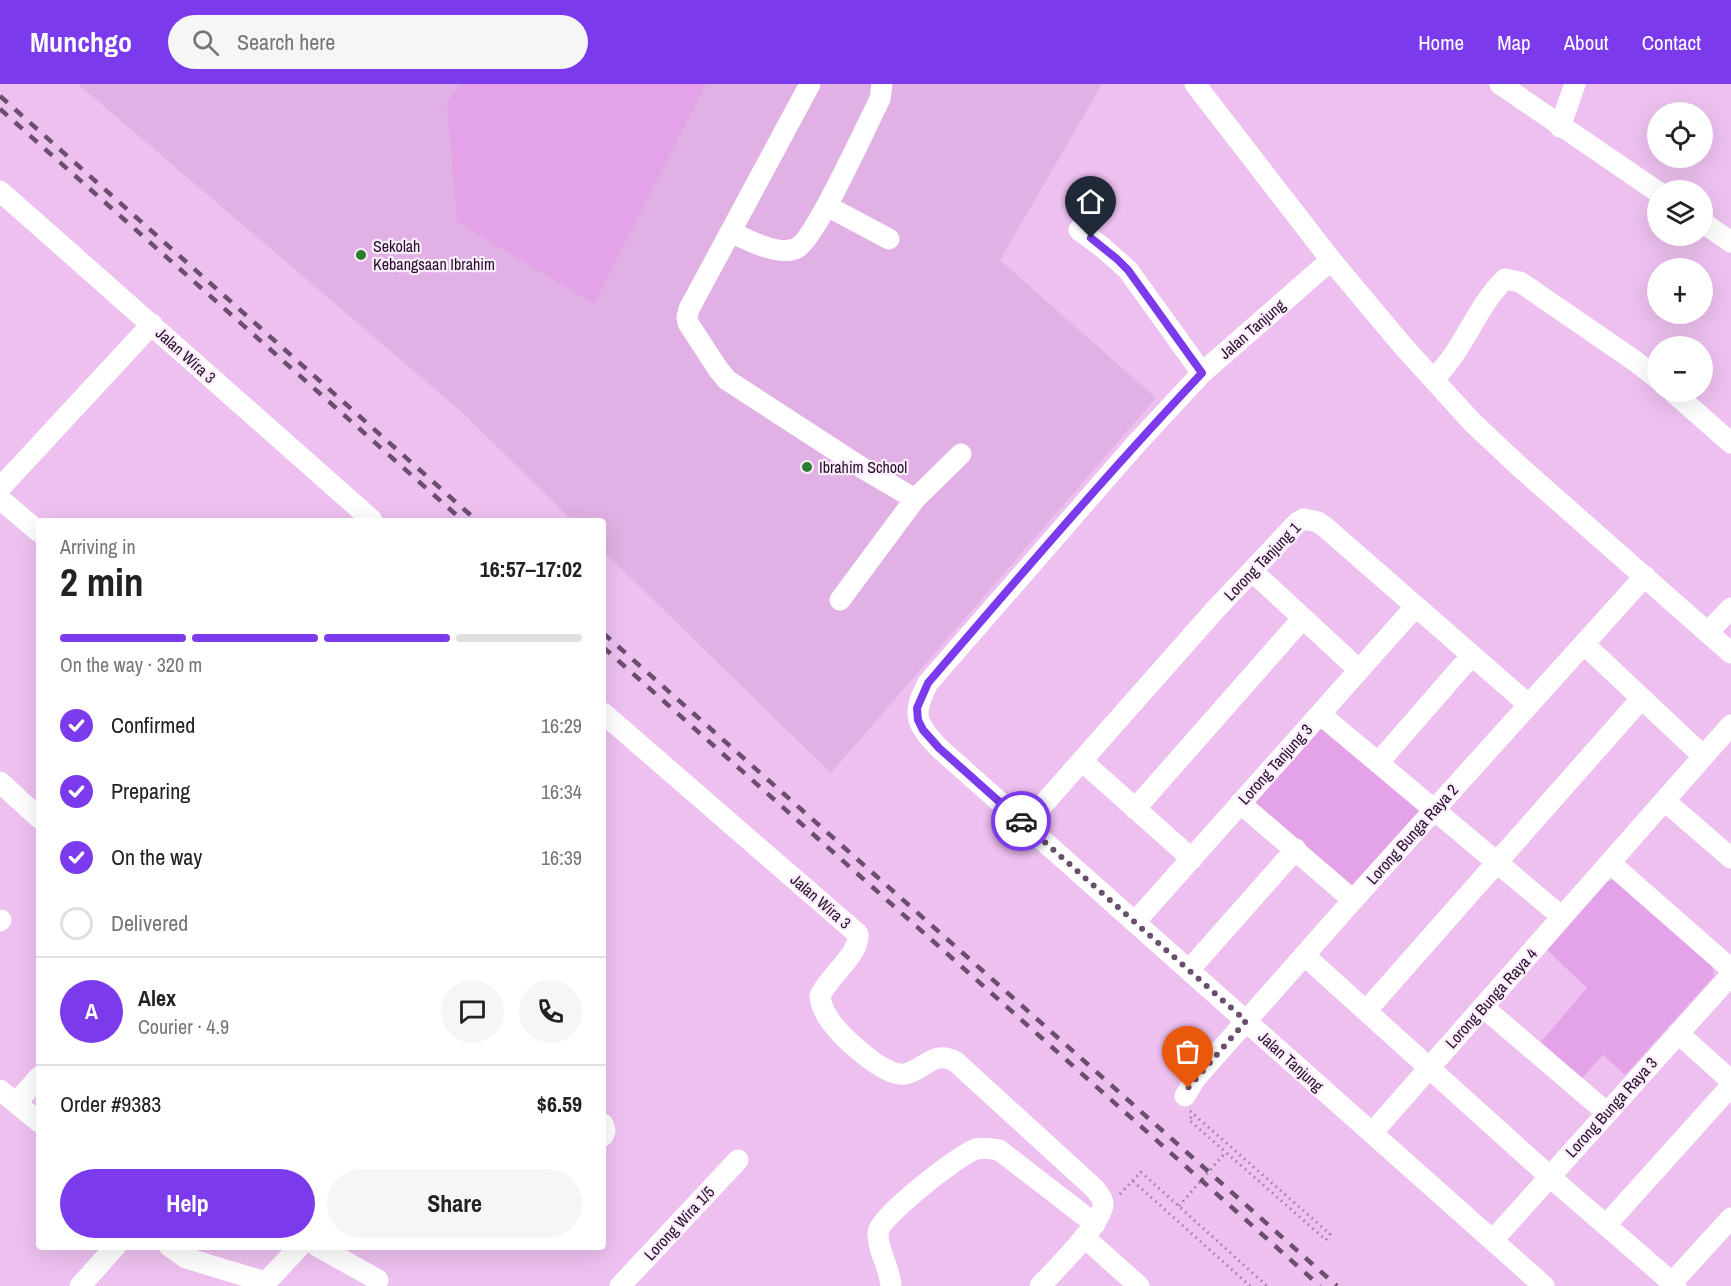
<!DOCTYPE html>
<meta charset="utf-8">
<style>
:root{--surface:#fff;--page:#f6f6f6;--text:#222;--muted:#767676;--line:#e0e0e0;--accent:#7c3aed}
body{margin:0;font-family:"Archivo Narrow",sans-serif;background:var(--page);color:var(--text);height:100vh;display:flex;flex-direction:column;font-size:22px;white-space:nowrap}
*{box-sizing:border-box;margin:0}
p{font-size:20px;color:var(--muted)}
.icon{flex:none;width:33px;height:33px;fill:none;stroke:currentColor;stroke-width:2;stroke-linecap:round;stroke-linejoin:round}
.map{position:relative;flex:1;overflow:hidden}
.drawer{position:absolute;left:36px;top:434px;width:570px;height:732px;display:flex;flex-direction:column;background:var(--surface);border-radius:6px;box-shadow:0 6px 24px #0002}
.drawer>*{flex:none}
.fabs{position:absolute;left:1647px;top:18px;display:grid;gap:12px}
.fabs a{display:grid;place-items:center;width:66px;height:66px;border-radius:50%;background:var(--surface);box-shadow:0 6px 24px #0002;font-size:30px}
.pin{position:absolute;display:grid;place-items:center;width:51px;height:51px;color:#fff;margin:-62px -26px;border-radius:50% 50% 50% 0;rotate:-45deg;box-shadow:0 0 6px #0007}
.pin .icon{rotate:45deg}
.courier{position:absolute;display:grid;place-items:center;width:60px;height:60px;margin:-30px;border:4px solid #7c3aed;border-radius:50%;background:#fff;color:#222;box-shadow:0 2px 8px #0007}
.summary em{font-style:normal;font-weight:800}
.summary div{display:flex;flex-direction:column-reverse}
.summary{display:flex;align-items:center;justify-content:space-between;height:102px;padding:0 24px}
h1{font-size:39px;font-weight:800;line-height:45px}
.bar{display:grid;grid-template-columns:repeat(4,1fr);gap:9px 6px;align-content:center;height:72px;padding:0 24px}
.bar i{height:8px;border-radius:4px;background:var(--line)}
.bar .selected{background:var(--accent)}
.bar p{grid-column:span 4}
.line{display:flex;align-items:center;gap:15px;padding:0 24px;border-top:2px solid var(--line)}
.line div{flex:1}
.round{display:grid;place-items:center;flex:none;width:63px;height:63px;border-radius:32px;background:var(--page)}
ol{padding:0 24px;list-style:none}
li{display:flex;align-items:center;gap:18px;height:66px}
li p{margin-inline-start:auto}
li .icon{padding:6px;border-radius:50%;background:var(--accent);color:#fff;stroke-width:4}
li:last-child{color:var(--muted)}
li i{width:33px;height:33px;border:3px solid var(--line);border-radius:50%}
.cta{display:flex;gap:12px;margin-top:auto;padding:12px 24px}
.cta a{flex:1;height:69px;border-radius:36px;background:var(--accent);color:#fff;font-size:24px;font-weight:800;line-height:69px;text-align:center}
.cta a+a{background:var(--page);color:var(--text)}
header{display:flex;align-items:center;gap:36px;box-sizing:border-box;height:84px;padding:0 30px;background:var(--accent);color:#fff}
header strong{font-size:28px}
nav{display:flex;gap:33px;margin-inline-start:auto;font-size:21px}
.search{width:420px;height:54px;background:var(--page);display:flex;align-items:center;gap:15px;box-sizing:border-box;padding:0 21px;border-radius:33px;color:var(--muted);font-size:22px}
.map>svg:first-child{display:block}
.built{fill:#e1b0e4}
.green{fill:#e4a3e9}
.lines{fill:none;stroke-linecap:round;stroke-linejoin:round}
.path{stroke:#9e7da1;stroke-width:3;stroke-dasharray:1.5 4.5;stroke-linecap:butt}
.minor{stroke:#fff;stroke-width:21}
.rail{stroke:#6a4f6c;stroke-width:4.5;stroke-dasharray:10 10;stroke-linecap:butt}
.done{stroke:#694f6b;stroke-width:6;stroke-dasharray:0 10.8}
.route{stroke:#7c3aed;stroke-width:8}
.poi-dot{fill:#287f2e;stroke:#feebff;stroke-width:2}
.labels{text-anchor:middle;dominant-baseline:central;stroke-width:4.5;stroke-linejoin:round;paint-order:stroke}
.poi-label{font-size:16px;fill:#221224;stroke:#feebff;text-anchor:start}
.street-label{font-size:16px;fill:#221224;stroke:#feebff}
</style>
<header>
<strong>Munchgo</strong>
<div class="search"><svg class="icon" aria-label="search" viewBox="0 0 24 24"><circle cx="10" cy="10" r="6"/><path d="M15 15l6 6"/></svg>Search here</div>
<nav><a>Home</a><a>Map</a><a>About</a><a>Contact</a></nav>
</header>
<div class="map">
<svg width="1731" height="1202" viewBox="0 0 1731 1202">
<rect width="100%" height="100%" fill="#edc0f0"/>
<!-- built -->
<path class="built" d="M78,0H1102L1000,176L1156,314L831,689L603,467V436H572L464,330Z"/>
<!-- green -->
<path class="green" d="M460,0H706L594,220L457,138L447,19Z
M1323,640L1423,727L1352,806L1251,722Z
M1616,795L1711,877L1714,892L1625,991L1603,971L1582,994L1541,958L1587,904L1545,864L1604,798Z"/>
<g class="lines">
<!-- path -->
<path class="path" d="M1190,1027L1330,1150L1326,1156L1189,1036L1193,1030
M1133,1097L1250,1202
M1120,1110L1141,1088L1267,1202
M1179,1122L1225,1069"/>
<!-- minor -->
<path class="minor" d="M810,0L689,225L687,233L688,239L718,285L727,296L864,385L915,415
M1195,0L1331,176L1403,262L1472,338L1521,384L1731,569
M1500,0L1658,108
M1560,43L1575,0
M0,107L372,436
M827,122L889,155
M1702,138L1731,158
M1079,146L1102,163L1128,186L1202,289
M731,148C748,156 779,173 797,164C816,154 867,40 880,15L882,0
M1331,176L1202,289L1136,360L928,599C911,631 916,639 939,664L1544,1202
M1433,295C1464,267 1475,224 1505,195L1520,198L1635,277L1658,295
M1673,308L1731,359
M0,404L152,240
M0,415L39,448
M1252,487L1359,586
M840,516L915,415L961,370
M1708,548L1731,524
M1584,560L1703,672
M603,629L858,850C860,871 828,892 820,912C821,922 825,930 831,938C842,953 885,994 905,990C925,986 933,965 956,978L1094,1104C1097,1108 1103,1114 1103,1120C1103,1139 1054,1187 1040,1202
M1320,630L1562,833
M1082,677L1192,775
M1378,679L1472,571
M0,698L39,734
M1665,717L1731,774
M1240,719L1353,816
M1135,725L1303,534
M1025,741L1214,527L1298,438L1304,435L1318,438L1325,443L1529,621
M1610,779L1731,885
M0,837L1,836
M1135,838L1416,522
M1304,871L1549,1092L1676,1202
M1189,886L1296,765
M1483,923L1606,1028
M1366,927L1641,615
M1678,949L1731,997
M0,1006L39,1038
M1185,1012L1195,995L1353,816L1645,492
M16,1019L39,993
M603,1040L605,1047L603,1052
M1372,1049L1731,641
M1606,1141L1731,1002
M1084,1153L1139,1202
M1493,1156L1731,891
M169,1162L186,1174L262,1197L270,1194L300,1162
M317,1162L378,1196
M80,1202L116,1162
M620,1202L738,1076
M891,1202C890,1183 877,1167 878,1148C879,1133 960,1070 976,1065C984,1063 992,1065 999,1066L1095,1140
M1669,1202L1731,1134"/>
<!-- rail -->
<path class="rail" d="M0,12L476,436
M0,25L462,436
M603,549L1337,1202
M603,563L1320,1202"/>
</g>
<g class="lines">
<!-- done -->
<path class="done" d="M1021,737L1246,937L1188,1004"/>
<!-- route -->
<path class="route" d="M1021,737L939,664L923,646L918,636L917,624L928,599C1018,494 1108,389 1202,289L1128,186L1117,175L1091,154"/>
</g>
<!-- markers -->
<g class="poi-dot">
<circle cx="361" cy="171" r="6"/>
<circle cx="807" cy="383" r="6"/>
</g>
<g class="labels">
<!-- poi labels -->
<g class="poi-label">
<text x="373" y="162">Sekolah<tspan x="373" dy="18">Kebangsaan Ibrahim</tspan></text>
<text x="819" y="383">Ibrahim School</text>
</g>
<!-- street labels -->
<g class="street-label">
<text transform="translate(1252 245) rotate(-41)">Jalan Tanjung</text>
<text transform="translate(186 271) rotate(42)">Jalan Wira 3</text>
<text transform="translate(1262 477) rotate(-46)">Lorong Tanjung 1</text>
<text transform="translate(1275 680) rotate(-48)">Lorong Tanjung 3</text>
<text transform="translate(1412 750) rotate(-48)">Lorong Bunga Raya 2</text>
<text transform="translate(821 817) rotate(41)">Jalan Wira 3</text>
<text transform="translate(1491 914) rotate(-48)">Lorong Bunga Raya 4</text>
<text transform="translate(1291 977) rotate(42)">Jalan Tanjung</text>
<text transform="translate(1611 1023) rotate(-48)">Lorong Bunga Raya 3</text>
<text transform="translate(679 1139) rotate(-47)">Lorong Wira 1/5</text>
</g>
</g>
</svg>
<div class="fabs">
<a><svg class="icon" aria-label="locate" viewBox="0 0 24 24"><circle cx="12" cy="12" r="6"/><path d="M12 2v4M12 18v4M2 12h4M18 12h4"/></svg></a>
<a><svg class="icon" aria-label="layers" viewBox="0 0 24 24"><path d="M12 4l9 5-9 5-9-5zM3 14l9 5 9-5"/></svg></a>
<a>+</a>
<a>−</a>
</div>
<div class="pin" style="left:1188px;top:1004px;background:#ea580c"><svg class="icon" aria-label="bag" viewBox="0 0 24 24"><path d="M5 8h14l-1 12H6zM9 8a3 3 0 0 1 6 0"/></svg></div>
<div class="pin" style="left:1091px;top:154px;background:#1f2937"><svg class="icon" aria-label="home" viewBox="0 0 24 24"><path d="M3 11l9-7 9 7M6 9v11h12V9"/></svg></div>
<div class="courier" style="left:1021px;top:737px"><svg class="icon" aria-label="car" viewBox="0 0 24 24"><path d="M5 17H2v-5l4-1 3-4h7l3 4 3 1v5h-3M9 17h6M6 11h13"/><circle cx="7" cy="17" r="2"/><circle cx="17" cy="17" r="2"/></svg></div>
<section class="drawer">
<div class="summary"><div><h1>2 min</h1><p>Arriving in</p></div><em>16:57–17:02</em></div>
<div class="bar"><i class="selected"></i><i class="selected"></i><i class="selected"></i><i></i><p>On the way · 320 m</p></div>
<ol>
<li><svg class="icon" aria-label="check" viewBox="0 0 24 24"><path d="M5 12l5 5 9-10"/></svg>Confirmed<p>16:29</p></li>
<li><svg class="icon" aria-label="check" viewBox="0 0 24 24"><path d="M5 12l5 5 9-10"/></svg>Preparing<p>16:34</p></li>
<li><svg class="icon" aria-label="check" viewBox="0 0 24 24"><path d="M5 12l5 5 9-10"/></svg>On the way<p>16:39</p></li>
<li><i></i>Delivered</li>
</ol>
<div class="line" style="height:108px"><b class="round" style="background:var(--accent);color:#fff">A</b><div><b>Alex</b><p>Courier · 4.9</p></div><a class="round"><svg class="icon" aria-label="chat" viewBox="0 0 24 24"><path d="M4 5h16v11H9l-5 4z"/></svg></a><a class="round"><svg class="icon" aria-label="phone" viewBox="0 0 24 24"><path d="M5 4h4l2 5-3 2q2 4 5 5l2-3 5 2v4C11 20 4 13 5 4z"/></svg></a></div>
<div class="line" style="height:78px"><div>Order #9383</div><b>$6.59</b></div>
<div class="cta"><a>Help</a><a>Share</a></div>
</section>
</div>
